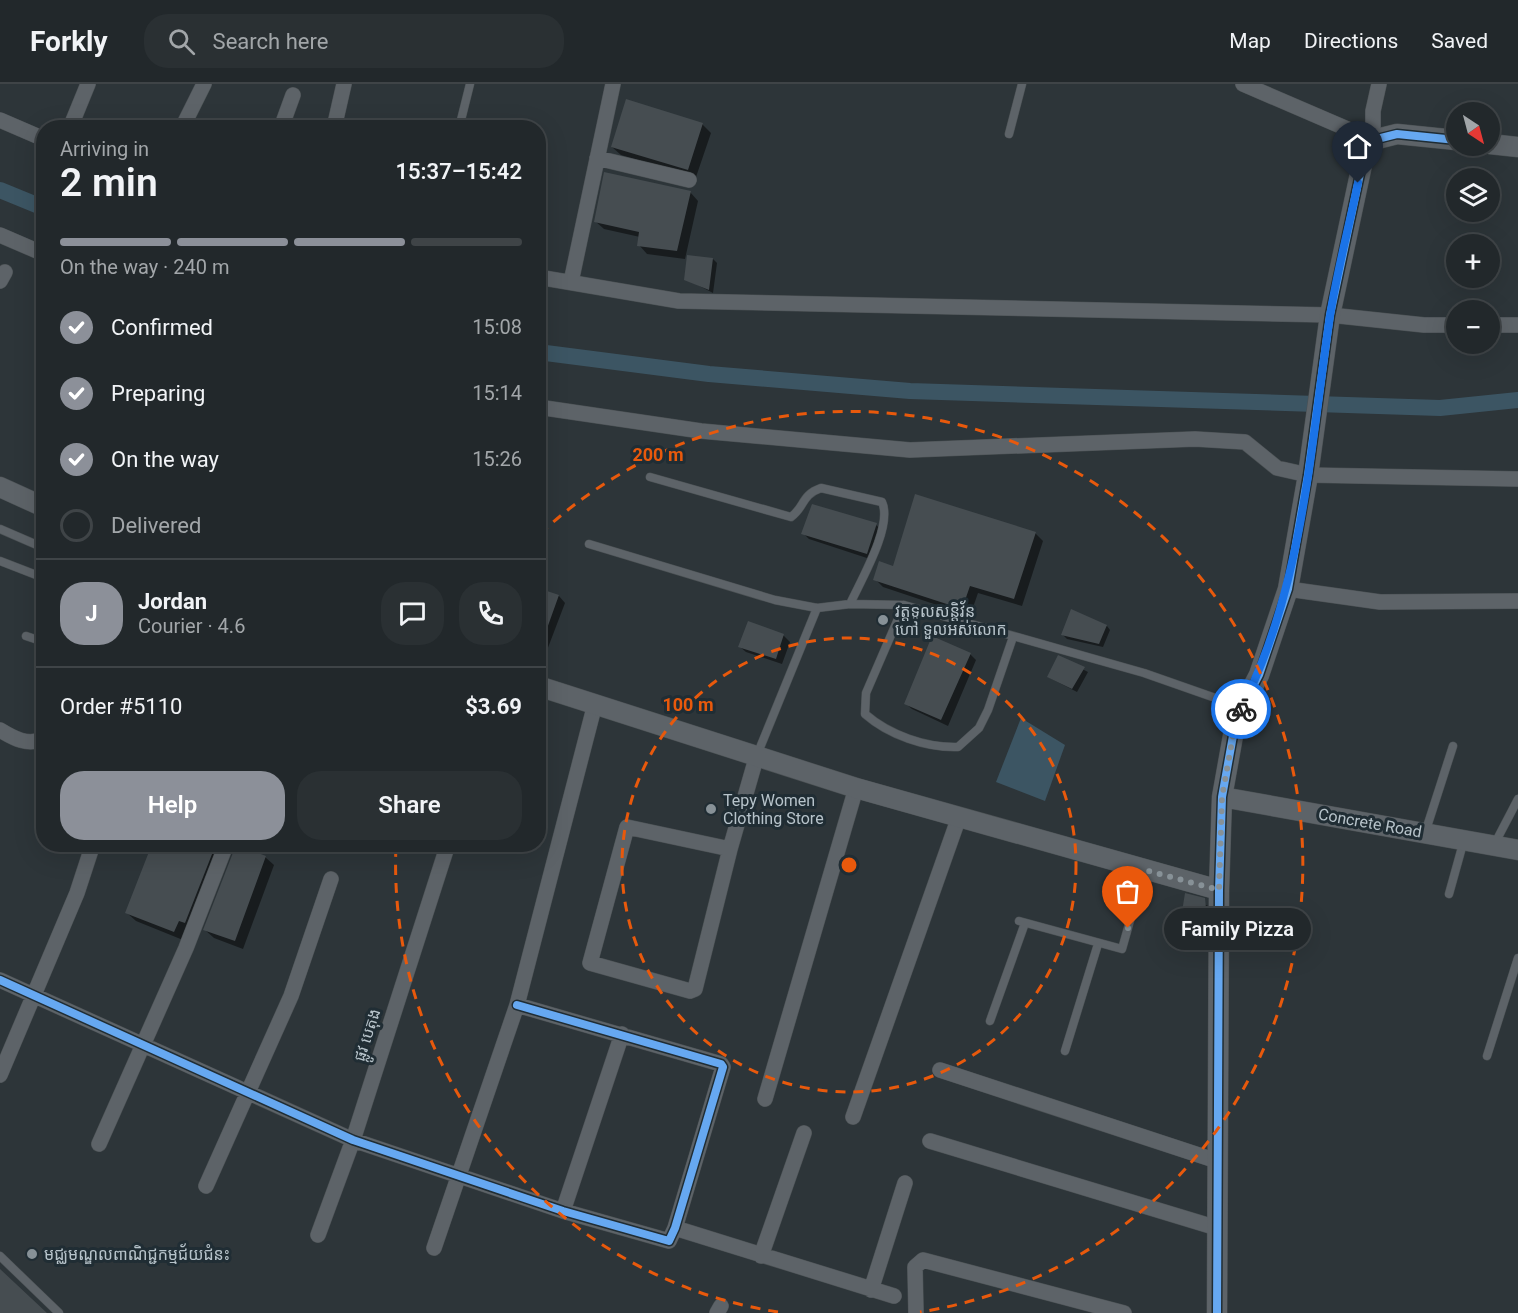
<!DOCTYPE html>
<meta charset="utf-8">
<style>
:root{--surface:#22282b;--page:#2a3033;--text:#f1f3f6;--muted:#a2a6a9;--line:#3f4447;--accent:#8c9099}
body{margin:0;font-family:Roboto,"Noto Sans Khmer",sans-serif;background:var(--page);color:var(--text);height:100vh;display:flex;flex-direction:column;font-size:22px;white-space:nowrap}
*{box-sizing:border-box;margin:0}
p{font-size:20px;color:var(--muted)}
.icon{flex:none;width:33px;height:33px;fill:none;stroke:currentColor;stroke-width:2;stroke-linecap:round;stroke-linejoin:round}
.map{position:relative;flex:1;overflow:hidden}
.side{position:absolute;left:36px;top:36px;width:510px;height:732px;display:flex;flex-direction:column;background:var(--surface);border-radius:24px;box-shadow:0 6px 24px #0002,0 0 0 2px var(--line)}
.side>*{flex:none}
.needle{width:39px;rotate:144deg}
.controls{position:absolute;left:1446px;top:18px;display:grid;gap:12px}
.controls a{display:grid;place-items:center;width:54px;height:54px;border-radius:50%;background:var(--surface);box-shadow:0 6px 24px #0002,0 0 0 2px var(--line);font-size:30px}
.pin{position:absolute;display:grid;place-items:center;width:51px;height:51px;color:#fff;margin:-62px -26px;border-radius:50% 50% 50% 0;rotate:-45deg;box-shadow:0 0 6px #0007}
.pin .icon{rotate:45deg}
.courier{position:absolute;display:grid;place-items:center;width:60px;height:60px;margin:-30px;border:4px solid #1a73e8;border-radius:50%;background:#fff;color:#222;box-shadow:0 2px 8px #0007}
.bubble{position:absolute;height:42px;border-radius:21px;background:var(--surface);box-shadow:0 6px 24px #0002,0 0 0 2px var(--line);font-size:20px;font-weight:600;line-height:42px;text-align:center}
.overview em{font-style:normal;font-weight:600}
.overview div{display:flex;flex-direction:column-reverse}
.overview{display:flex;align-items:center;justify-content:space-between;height:102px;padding:0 24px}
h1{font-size:39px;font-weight:600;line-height:45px}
.bar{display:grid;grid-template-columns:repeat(4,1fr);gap:9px 6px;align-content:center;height:72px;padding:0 24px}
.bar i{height:8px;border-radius:4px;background:var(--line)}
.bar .active{background:var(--accent)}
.bar p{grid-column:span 4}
.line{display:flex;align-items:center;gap:15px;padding:0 24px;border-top:2px solid var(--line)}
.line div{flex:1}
.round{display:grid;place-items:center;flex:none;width:63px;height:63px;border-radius:24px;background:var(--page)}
ol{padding:0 24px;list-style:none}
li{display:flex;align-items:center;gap:18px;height:66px}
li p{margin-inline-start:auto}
li .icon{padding:6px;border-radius:50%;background:var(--accent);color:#fff;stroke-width:4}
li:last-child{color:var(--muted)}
li i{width:33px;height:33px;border:3px solid var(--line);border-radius:50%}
.action{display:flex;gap:12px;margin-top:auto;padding:12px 24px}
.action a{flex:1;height:69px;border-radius:24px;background:var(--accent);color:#fff;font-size:24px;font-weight:600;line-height:69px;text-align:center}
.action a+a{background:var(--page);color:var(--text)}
header{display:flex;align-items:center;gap:36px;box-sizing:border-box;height:84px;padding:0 30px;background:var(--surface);border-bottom:2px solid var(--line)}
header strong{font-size:28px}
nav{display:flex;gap:33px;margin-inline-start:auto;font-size:21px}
.search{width:420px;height:54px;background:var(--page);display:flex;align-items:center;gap:15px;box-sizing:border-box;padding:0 21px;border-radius:24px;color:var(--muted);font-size:22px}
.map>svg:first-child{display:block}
.water{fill:#3c5563}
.shadow{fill:#0007}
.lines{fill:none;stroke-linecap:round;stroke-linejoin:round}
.canal{stroke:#3c5563;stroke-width:16}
.building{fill:#464d51}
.service-casing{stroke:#4b5154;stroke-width:9}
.minor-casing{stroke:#4b5154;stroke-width:16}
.tertiary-casing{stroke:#4b5154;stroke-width:21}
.service{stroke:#5d6368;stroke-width:8}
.minor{stroke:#5d6368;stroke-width:15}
.tertiary{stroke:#5d6368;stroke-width:20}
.cycleway-casing{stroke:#202d34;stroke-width:11}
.cycleway{stroke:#66a8f1;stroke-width:8}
.done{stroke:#879197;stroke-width:6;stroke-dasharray:0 10.8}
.route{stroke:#1a73e8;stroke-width:8}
.ring{fill:none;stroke:#e8590c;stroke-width:3;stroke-dasharray:10 8}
.poi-dot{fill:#879197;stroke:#202d34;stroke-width:2}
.labels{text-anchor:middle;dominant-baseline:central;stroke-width:6;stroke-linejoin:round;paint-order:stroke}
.poi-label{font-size:16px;fill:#b7c3ca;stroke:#202d34;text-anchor:start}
.street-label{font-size:16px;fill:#b7c3ca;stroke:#202d34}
.centre{fill:#e8590c;stroke:#202d34;stroke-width:3}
.ring-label{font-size:18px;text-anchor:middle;font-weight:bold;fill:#e8590c;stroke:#202d34;stroke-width:6;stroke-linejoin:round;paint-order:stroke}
</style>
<header>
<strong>Forkly</strong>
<div class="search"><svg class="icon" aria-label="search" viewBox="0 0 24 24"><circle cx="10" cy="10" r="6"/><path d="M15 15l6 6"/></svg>Search here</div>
<nav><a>Map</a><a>Directions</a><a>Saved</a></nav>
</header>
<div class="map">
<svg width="1518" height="1229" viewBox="0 0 1518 1229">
<rect width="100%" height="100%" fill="#2d3539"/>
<!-- water -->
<path class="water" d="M1021,634L1065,661L1045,717L996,698Z"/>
<!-- shadow -->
<path class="shadow" d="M702,40L711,49L696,93L621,71L612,63Z
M690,108L698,117L685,175L647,170L639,161L640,153L604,145L595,137Z
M713,175L717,179L713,209L686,195Z
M813,422L876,441L883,447L873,476L809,455L803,449Z
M1035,449L1043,457L1022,522L978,509L970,532L883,503L875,495Z
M542,507L559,512L565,519L541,582L538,581V516Z
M749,539L784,552L790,558L782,580L746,568L739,562Z
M1107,542L1110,546L1103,563L1067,555L1063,551Z
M970,570L976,576L948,642L912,625L905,619Z
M1059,573L1088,588L1077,608L1048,593Z
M154,760H217L224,768L183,856L136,837L127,829Z
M265,773L274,781L243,865L214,854L205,846Z
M1186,811L1210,823V837L1188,832L1184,828Z"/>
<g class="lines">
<!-- canal -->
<path class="canal" d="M0,106L44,124
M538,268L709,290L910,307L1440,324L1518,316"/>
</g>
<!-- building -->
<path class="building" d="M626,15L703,39L688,86L611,63Z
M604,88L691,107L677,167L637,162L639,148L594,138Z
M687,171L713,174L709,206L684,196Z
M915,410L1036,448L1014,515L970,502L962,525L873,496L879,477L893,482Z
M812,420L877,439L867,470L801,450Z
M541,505L559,511L540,564L538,512Z
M1071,525L1107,541L1099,560L1061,551Z
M748,537L784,550L776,575L738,563Z
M932,552L971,569L941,636L904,620Z
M1058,571L1085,583L1072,605L1047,593Z
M152,760H216L185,839L179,837L174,848L125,829Z
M236,761L266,772L235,857L203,846Z
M1185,809L1205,814L1207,834L1182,828Z
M0,1185L47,1229H0Z"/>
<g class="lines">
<!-- service casing -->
<g class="service-casing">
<path id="service" d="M459,44L470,0
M1009,50L1022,0
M650,393L791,433C805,423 801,411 821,404L882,418C893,442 861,496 850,520
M0,445L44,464
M589,460L775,516L817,524L850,520L904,521L1144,589L1241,623
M0,477L44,494
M904,521L866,609L865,630C889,651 926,664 958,663L979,644L988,626L1013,553
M26,552L44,558
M757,671L817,524
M1425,749L1453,662
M1494,761L1518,715
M1449,810L1464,756
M1019,837L1122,865L1144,787
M990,937L1025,839
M1065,967L1098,860
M1487,972L1518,874
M0,1172L59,1229"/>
</g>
<!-- minor casing -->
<g class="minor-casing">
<path id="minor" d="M1243,0L1373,56V27L1379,0
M0,36L44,55
M70,44L88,0
M182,44L204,0
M281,44L293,11
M334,44L344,0
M597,74L689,96
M0,151L44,170
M538,193L679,217L1330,231L1424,241H1456
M0,197L5,188
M571,198L613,0
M1490,241H1518
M538,323L701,347L910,366L1195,355L1245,358L1277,384L1308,391L1518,395
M1288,505L1380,518L1518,517
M0,646C13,654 29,663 44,654
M730,765L627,743L590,879L690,907L695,905L730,765L757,671
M0,896L353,1056L563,1127L669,1157L675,1144L723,983L721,980L517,921
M940,986L1217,1077
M0,991L77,809L93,760
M765,1015L856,704
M853,1033L959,733
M930,1057L1217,1144
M99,1060L186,864L226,761
M206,1102L291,912L331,795
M563,1127L622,950
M675,1144L894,1212
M318,1151L353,1056L448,760
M434,1164L517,921L595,620
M761,1172L804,1049
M871,1206L905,1099
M717,1229L721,1222
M916,1229L915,1183L923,1176L1124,1229"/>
</g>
<!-- tertiary casing -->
<g class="tertiary-casing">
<path id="tertiary" d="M1490,60L1518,63
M0,403L44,423
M538,602L856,704L1219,806
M1222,713L1518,766
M1217,1229L1219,806L1222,713L1236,635L1259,591L1288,505L1308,391L1330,231L1363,76L1373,56L1397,50L1456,56"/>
</g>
<!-- service -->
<use href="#service" class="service"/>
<!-- minor -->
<use href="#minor" class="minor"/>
<!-- tertiary -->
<use href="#tertiary" class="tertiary"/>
<!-- cycleway casing -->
<g class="cycleway-casing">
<path id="cycleway" d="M0,896L353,1056L563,1127L669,1157L675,1144L723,983L721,980L517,921
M1217,1229L1219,806L1222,713L1236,635L1259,591L1288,505L1308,391L1330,231L1363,76L1373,56L1397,50L1456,56"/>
</g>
<!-- cycleway -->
<use href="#cycleway" class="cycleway"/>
</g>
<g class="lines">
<!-- done -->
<path class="done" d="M1128,844L1145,786L1219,806L1222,713L1236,635L1241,625"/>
<!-- route -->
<path class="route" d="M1241,625C1303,504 1310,365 1330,232C1337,187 1349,143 1358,99"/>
</g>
<!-- distance rings -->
<g class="ring">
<circle cx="849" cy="781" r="227"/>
<path d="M778 1228A453 453 0 0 1 396 761M540 450A453 453 0 1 1 920 1228"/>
</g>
<!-- markers -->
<g class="poi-dot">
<circle cx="883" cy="536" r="6"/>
<circle cx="711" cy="725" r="6"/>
<circle cx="32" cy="1170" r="6"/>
</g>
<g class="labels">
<!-- poi labels -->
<g class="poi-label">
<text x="895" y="527">វត្តទូលសន្តិវ័ន<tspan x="895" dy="18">ហៅ ទួលអស់លោក</tspan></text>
<text x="723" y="716">Tepy Women<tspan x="723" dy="18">Clothing Store</tspan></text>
<text x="44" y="1170">មជ្ឈមណ្ឌលពាណិជ្ជកម្មជ័យជំនះ</text>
</g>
<!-- street labels -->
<g class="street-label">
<text transform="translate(1370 739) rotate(10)">Concrete Road</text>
<text transform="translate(367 951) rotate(-72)">ផ្លូវ បេតុង</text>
</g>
</g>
<circle cx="849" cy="781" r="9" class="centre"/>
<g class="ring-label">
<text x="658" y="377">200 m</text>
<text x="688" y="627">100 m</text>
</g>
</svg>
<div class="controls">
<a><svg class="needle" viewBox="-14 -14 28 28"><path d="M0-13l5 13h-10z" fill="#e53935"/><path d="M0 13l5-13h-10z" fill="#a2a6a9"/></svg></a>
<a><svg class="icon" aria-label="layers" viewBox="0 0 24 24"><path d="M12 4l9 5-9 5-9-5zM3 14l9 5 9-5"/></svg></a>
<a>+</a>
<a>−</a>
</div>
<div class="pin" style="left:1128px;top:844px;background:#ea580c"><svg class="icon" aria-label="bag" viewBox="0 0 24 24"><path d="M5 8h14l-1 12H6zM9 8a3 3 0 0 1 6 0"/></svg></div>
<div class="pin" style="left:1358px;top:99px;background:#1f2937"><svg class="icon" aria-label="home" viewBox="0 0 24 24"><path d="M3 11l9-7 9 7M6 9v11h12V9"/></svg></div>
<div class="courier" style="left:1241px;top:625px"><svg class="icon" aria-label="bike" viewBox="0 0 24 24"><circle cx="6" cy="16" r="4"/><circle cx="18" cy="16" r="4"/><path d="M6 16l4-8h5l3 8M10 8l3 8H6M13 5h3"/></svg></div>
<div class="bubble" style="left:1164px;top:824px;width:147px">Family Pizza</div>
<section class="side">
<div class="overview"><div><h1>2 min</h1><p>Arriving in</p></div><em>15:37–15:42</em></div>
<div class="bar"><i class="active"></i><i class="active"></i><i class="active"></i><i></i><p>On the way · 240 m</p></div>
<ol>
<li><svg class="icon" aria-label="check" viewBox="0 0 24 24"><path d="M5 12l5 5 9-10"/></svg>Confirmed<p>15:08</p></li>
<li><svg class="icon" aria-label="check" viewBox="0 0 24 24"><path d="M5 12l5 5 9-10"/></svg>Preparing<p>15:14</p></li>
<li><svg class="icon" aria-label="check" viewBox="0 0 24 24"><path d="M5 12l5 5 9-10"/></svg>On the way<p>15:26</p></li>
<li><i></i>Delivered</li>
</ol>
<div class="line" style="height:108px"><b class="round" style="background:var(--accent);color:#fff">J</b><div><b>Jordan</b><p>Courier · 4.6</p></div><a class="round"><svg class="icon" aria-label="chat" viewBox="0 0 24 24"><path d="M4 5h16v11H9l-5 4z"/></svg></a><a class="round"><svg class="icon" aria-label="phone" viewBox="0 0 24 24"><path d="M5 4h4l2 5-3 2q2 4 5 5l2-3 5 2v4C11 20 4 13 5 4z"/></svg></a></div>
<div class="line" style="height:78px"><div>Order #5110</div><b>$3.69</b></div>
<div class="action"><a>Help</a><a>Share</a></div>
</section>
</div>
